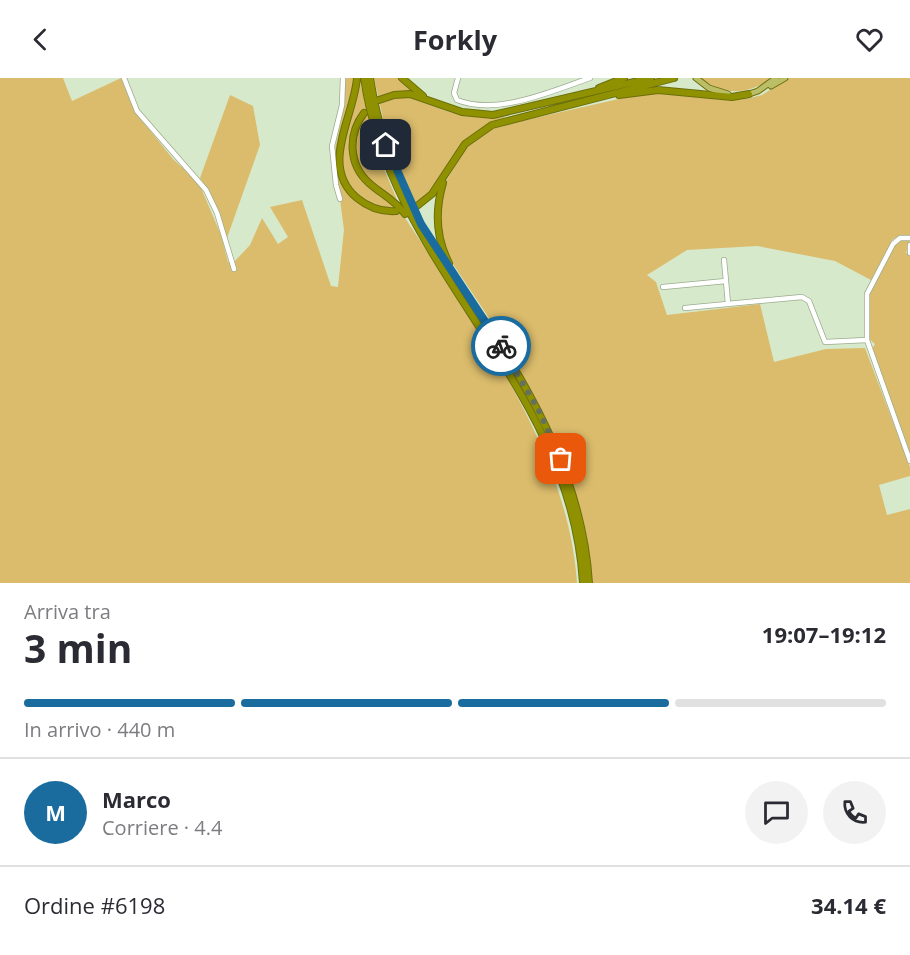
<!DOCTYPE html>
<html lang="it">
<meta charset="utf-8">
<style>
:root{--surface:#fff;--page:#f2f2f3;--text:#2b2b33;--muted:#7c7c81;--line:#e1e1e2;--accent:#196c9d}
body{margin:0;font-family:"Open Sans",sans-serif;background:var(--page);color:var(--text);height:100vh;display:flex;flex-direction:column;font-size:22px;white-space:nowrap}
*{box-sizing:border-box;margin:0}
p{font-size:20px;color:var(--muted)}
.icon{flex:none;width:33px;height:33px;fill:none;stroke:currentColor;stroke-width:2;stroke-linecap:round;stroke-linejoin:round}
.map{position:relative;height:505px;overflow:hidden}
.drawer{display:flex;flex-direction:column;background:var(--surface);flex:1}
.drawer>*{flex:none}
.pin{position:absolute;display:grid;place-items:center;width:51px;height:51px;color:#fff;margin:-26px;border-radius:12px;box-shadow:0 3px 9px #0006}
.courier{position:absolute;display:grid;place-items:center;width:60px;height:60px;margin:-30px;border:4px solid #196c9d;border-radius:50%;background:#fff;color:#222;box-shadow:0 2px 8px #0007}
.headline em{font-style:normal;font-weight:700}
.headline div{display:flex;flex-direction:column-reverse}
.headline{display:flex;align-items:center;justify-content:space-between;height:102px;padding:0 24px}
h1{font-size:39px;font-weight:700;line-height:45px}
.bar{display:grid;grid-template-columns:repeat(4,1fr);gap:9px 6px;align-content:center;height:72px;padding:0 24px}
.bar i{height:8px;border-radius:4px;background:var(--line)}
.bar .on{background:var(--accent)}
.bar p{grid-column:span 4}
.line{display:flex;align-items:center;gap:15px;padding:0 24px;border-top:2px solid var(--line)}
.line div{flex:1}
.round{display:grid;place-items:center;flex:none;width:63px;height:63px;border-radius:32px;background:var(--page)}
header{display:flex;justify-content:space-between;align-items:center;height:78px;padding:0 24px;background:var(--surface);font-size:27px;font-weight:700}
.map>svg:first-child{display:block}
.green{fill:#dbbc6c}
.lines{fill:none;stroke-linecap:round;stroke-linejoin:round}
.minor-casing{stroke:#9bab8f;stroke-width:6}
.major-casing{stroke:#6b6f0d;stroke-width:7}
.highway-casing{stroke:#6b6f0d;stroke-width:8}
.minor{stroke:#fff;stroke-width:4.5}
.major{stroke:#bcbd67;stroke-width:5}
.highway{stroke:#8f9101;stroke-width:6}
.done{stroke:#65705e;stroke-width:6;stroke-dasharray:0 10.8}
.route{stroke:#196c9d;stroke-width:8}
</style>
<header><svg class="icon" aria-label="back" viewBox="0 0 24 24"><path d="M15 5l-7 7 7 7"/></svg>Forkly<svg class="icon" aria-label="heart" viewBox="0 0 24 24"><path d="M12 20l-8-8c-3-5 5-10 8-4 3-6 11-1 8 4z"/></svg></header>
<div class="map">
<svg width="910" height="505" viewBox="0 0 910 505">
<rect width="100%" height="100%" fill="#d7e9cb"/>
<!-- green -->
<path class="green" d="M0,0H63L72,23L121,0L135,34L173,81L199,105L221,157L228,184L235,187L234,184L250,167L262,140L278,166L288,159L270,129L302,122L331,208L338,209L344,152L334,76L343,33L345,0H355C353,40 315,93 358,124C370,132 383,137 398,135L395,131C366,130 339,109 340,78C341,59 351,41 356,23C358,16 358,7 359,0L377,75L398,124C388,116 376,111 368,102C351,85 349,55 365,37L364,33C350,49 347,69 355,88C365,111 392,119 405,140C476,248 568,372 577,505H0Z
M374,0H399L416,15L403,17C418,21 430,27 444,32C464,39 485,40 506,39C482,47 463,62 450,82C439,99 433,117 414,127L389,68Z
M700,0H771C748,18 723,17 700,0Z
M789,0H910V158L902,157L893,161L871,202L835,183L757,168L687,172L647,197L656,204L667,237L760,226L774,284L826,271L865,270L910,389V398L879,407L887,437L910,431V505H593L585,449L561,373L507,267L447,177L439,146L442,110L466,70L495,49L645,15L746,21L762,17Z
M230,17L253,28L260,67L227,160L213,121L200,100Z
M901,162L910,163L906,175L910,177V377L871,273L875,266L869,261V215L896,165Z"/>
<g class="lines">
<!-- minor casing -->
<g class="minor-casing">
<path id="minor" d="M124,0L137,33L206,112L217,135L234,191
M458,0L454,15L457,22C497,38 552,13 590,0
M340,121L336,107L332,68L342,27L343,0
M910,160H900L893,166L867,216V262L910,383
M910,167V175
M724,182L726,203
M663,209L726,203L728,226
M685,230L802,219L809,223L825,264L867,262"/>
</g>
<!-- major casing -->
<g class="major-casing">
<path id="major" d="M696,0L709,10L728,16
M771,8L785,0
M746,17L758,13L776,0"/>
</g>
<!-- highway casing -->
<g class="highway-casing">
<path id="highway" d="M357,0C354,39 319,88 357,120C368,129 382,134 396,133
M364,0C392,193 571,303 583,505
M370,0C377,44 390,86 410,126C431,168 460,206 486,245C538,324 583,409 589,505
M402,0L423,18
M599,10L624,0
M619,17L658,12L732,19L749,16
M379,22L394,17L410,16L462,34L493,37L651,0
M364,35C348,56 348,86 369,105C381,116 395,122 405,136
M443,105C435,132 436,160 449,185
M417,128L432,116L465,66L492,47L674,0"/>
</g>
<!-- minor -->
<use href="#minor" class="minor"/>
<!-- major -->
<use href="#major" class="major"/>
<!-- highway -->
<use href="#highway" class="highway"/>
</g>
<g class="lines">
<!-- done -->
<path class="done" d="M501,268L539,333L561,381"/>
<!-- route -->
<path class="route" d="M386,67L421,146L501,268"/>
</g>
</svg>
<div class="pin" style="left:561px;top:381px;background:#ea580c"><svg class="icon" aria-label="bag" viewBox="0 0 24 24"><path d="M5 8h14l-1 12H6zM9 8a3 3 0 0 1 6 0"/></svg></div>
<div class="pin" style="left:386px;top:67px;background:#1f2937"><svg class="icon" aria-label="home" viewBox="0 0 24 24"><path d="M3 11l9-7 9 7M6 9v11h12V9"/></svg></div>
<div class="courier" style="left:501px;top:268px"><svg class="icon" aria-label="bike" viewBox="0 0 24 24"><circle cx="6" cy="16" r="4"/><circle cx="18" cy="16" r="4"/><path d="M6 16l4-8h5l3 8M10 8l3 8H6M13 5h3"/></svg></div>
</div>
<section class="drawer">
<div class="headline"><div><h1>3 min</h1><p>Arriva tra</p></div><em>19:07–19:12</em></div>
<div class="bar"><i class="on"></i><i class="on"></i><i class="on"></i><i></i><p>In arrivo · 440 m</p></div>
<div class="line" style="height:108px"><b class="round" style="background:var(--accent);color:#fff">M</b><div><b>Marco</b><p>Corriere · 4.4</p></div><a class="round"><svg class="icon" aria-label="chat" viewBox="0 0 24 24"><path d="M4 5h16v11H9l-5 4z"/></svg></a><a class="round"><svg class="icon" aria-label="phone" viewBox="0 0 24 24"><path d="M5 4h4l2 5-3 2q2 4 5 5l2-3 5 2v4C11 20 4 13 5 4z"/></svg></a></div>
<div class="line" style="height:78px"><div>Ordine #6198</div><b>34.14 €</b></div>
</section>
